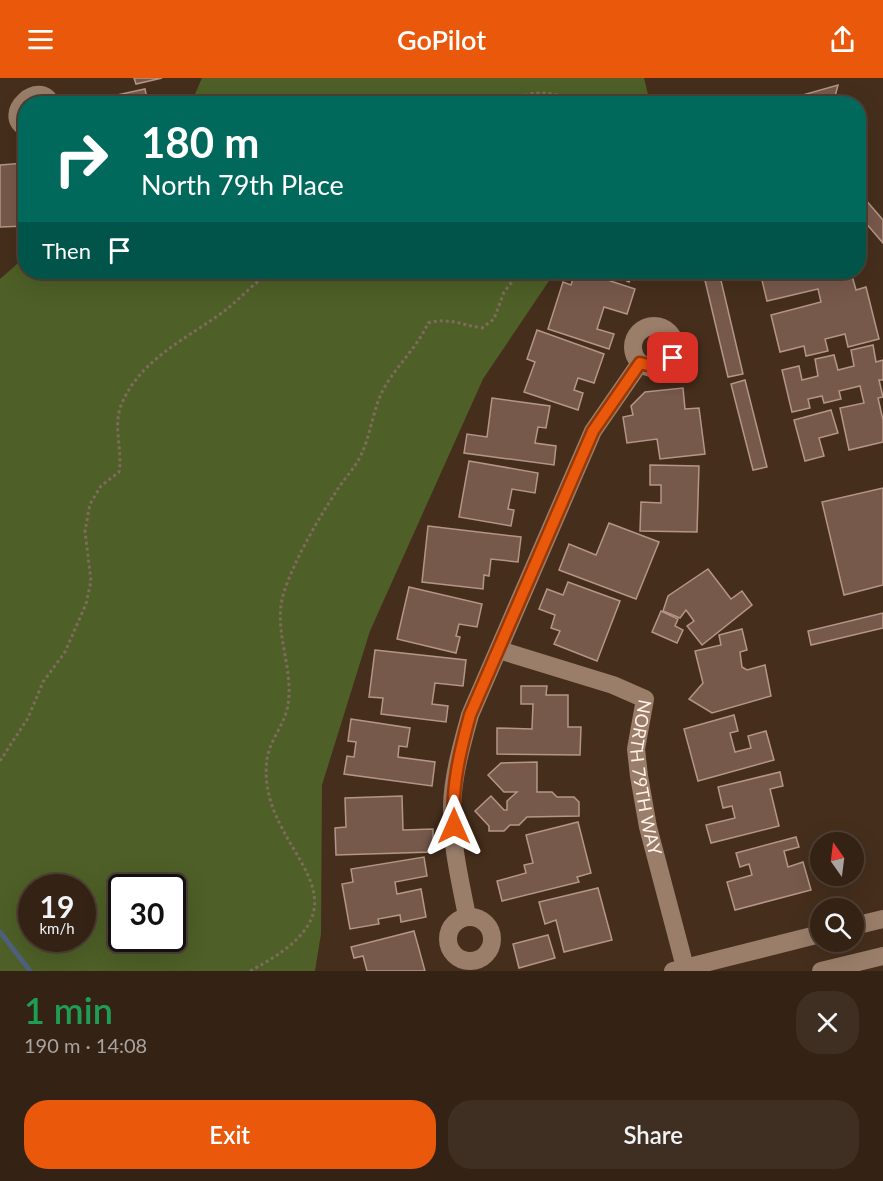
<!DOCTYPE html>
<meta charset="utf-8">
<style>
body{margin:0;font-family:Lato,sans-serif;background:#3f2f22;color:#f1f3f6;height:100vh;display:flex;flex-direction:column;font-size:22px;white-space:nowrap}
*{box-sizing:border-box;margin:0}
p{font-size:20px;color:#a9a4a0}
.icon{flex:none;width:33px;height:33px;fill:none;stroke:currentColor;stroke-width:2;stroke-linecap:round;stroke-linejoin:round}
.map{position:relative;height:893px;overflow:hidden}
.panel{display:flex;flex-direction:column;background:#342215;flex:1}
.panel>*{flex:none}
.top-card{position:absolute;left:18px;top:18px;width:848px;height:183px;border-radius:24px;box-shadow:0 6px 24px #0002,0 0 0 2px #4e3f34;background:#00695c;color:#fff;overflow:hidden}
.needle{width:39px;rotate:346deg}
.buttons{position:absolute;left:810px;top:754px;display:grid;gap:12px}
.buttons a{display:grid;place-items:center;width:54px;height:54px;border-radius:50%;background:#342215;box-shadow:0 6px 24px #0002,0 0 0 2px #4e3f34;font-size:30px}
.speed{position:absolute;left:18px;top:796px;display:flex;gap:12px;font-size:30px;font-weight:700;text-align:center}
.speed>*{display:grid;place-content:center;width:78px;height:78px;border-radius:50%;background:#342215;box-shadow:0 6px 24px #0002,0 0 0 2px #4e3f34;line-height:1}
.speed small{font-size:15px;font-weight:400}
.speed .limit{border:3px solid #111;border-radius:9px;background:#fff;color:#111}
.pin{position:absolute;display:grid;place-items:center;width:51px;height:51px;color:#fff;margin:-26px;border-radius:12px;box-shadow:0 3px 9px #0006}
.me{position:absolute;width:66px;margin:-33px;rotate:0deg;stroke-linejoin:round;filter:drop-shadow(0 0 4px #0008)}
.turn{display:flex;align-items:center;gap:21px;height:126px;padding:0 24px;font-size:27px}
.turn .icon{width:78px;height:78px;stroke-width:2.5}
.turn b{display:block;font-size:42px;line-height:51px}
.then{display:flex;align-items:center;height:57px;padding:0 24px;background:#0003;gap:12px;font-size:22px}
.round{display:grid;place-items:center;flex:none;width:63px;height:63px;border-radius:24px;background:#3f2f22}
.summary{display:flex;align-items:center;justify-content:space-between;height:102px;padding:0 24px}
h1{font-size:36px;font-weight:600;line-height:45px;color:#1e9e55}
.primary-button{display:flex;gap:12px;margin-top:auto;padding:12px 24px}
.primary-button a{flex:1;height:69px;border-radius:24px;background:#ea580c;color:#fff;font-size:24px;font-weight:600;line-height:69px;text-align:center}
.primary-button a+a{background:#3f2f22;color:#f1f3f6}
header{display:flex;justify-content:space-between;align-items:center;height:78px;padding:0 24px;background:#ea580c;color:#fff;font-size:27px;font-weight:600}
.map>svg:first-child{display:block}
.green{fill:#4e5f27;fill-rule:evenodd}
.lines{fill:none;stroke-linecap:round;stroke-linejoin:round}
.stream{stroke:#4f607d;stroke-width:5}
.building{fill:#77594b;stroke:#b59586;stroke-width:1.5}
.path{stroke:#7f6b5c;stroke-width:3;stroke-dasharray:3 3;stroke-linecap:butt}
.street{stroke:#9a7e6a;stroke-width:18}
.secondary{stroke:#9a7e6a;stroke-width:18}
.route-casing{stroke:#983908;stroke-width:15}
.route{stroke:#ea580c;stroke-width:10}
.labels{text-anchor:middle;stroke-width:6;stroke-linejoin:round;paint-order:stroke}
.street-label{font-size:18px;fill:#fff2e9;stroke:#241911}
</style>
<header><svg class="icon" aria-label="menu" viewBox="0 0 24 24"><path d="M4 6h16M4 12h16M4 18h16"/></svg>GoPilot<svg class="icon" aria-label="share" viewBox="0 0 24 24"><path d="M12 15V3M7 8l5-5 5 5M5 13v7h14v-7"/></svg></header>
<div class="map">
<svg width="883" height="893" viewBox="0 0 883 893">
<rect width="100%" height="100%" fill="#452e1c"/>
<g class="green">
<polygon points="202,0 644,0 650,25 191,25"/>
<path d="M25 179 26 194H555L483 301 370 553 322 707 321 856 315 893H0V201ZM32 810H82V861H32ZM122 810H172V861H122Z"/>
</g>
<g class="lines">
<polyline class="stream" points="0,854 30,893"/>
</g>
<g class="building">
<polygon points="134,0 162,0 136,6"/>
<polygon points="838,7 833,26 771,26"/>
<polygon points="145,11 148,26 95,26 94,22"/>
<polygon points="25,85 26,148 0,149 0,87"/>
<polygon points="858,113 883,142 883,165 858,136"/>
<polygon points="575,194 583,194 635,211 627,236 604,229 597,251 614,256 609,271 548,251 563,204 571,207"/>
<polygon points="608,194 635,194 629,204"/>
<polygon points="703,194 719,194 743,296 728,299"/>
<polygon points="760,194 851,194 856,212 866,209 879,261 848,269 845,256 825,261 828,273 806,278 804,268 780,274 771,237 821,224 818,211 767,223"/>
<polygon points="537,252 604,276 594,305 578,300 574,312 583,315 578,332 524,314 535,284 527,281"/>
<polygon points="873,267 876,284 883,282 883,302 879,302 883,319 878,320 883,342 883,364 849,372 840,330 864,325 860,308 839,313 841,321 824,325 822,318 808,321 810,330 792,334 782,292 799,288 802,302 818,298 815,281 834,277 838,292 854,288 851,272"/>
<polygon points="745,302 767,389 753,392 731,306"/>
<polygon points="683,310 685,331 699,330 705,376 660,381 657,361 627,365 623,339 633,337 631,328 645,314"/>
<polygon points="492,320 550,328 546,350 538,349 535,365 556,368 554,387 464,375 467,356 487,359"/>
<polygon points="831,332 838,355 819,360 824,378 805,383 794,342"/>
<polygon points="469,383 538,395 535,415 512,411 508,431 514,432 511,448 459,439"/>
<polygon points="650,387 699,388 697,454 640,453 641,424 661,425 661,407 650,407"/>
<polygon points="883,410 883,507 844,517 822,424"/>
<polygon points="609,445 659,464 636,521 559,492 569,466 596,477"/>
<polygon points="428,448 521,459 518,484 491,481 489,498 484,497 483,511 422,504"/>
<polygon points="708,491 731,521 742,513 752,527 702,567 687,548 694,543 686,532 680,540 663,533 668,518"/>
<polygon points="568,504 620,523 597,583 554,566 560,553 551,550 555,537 539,531 547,511 563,517"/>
<polygon points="409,509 482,526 477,549 459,546 456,558 460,559 456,575 397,561"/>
<polygon points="661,533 678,541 675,548 683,552 677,565 652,554"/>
<polygon points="883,535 883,550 811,567 808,553"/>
<polygon points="742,551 747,572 740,574 742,589 747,592 765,587 771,618 712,635 689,621 703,605 695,573 721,567 719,557"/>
<polygon points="375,572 466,582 463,608 435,605 432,626 448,628 446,644 381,636 383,620 369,619"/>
<polygon points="521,608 547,608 546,617 568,617 568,649 581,649 580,677 497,676 497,650 532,651 533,626 521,626"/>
<polygon points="734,637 738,653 730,655 735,674 751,670 748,658 766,653 774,682 698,703 684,651"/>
<polygon points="351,641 410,650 407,669 399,668 398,679 435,684 432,708 344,696 347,678 354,679 356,664 348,663"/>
<polygon points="537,684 537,714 552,714 557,719 574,719 579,724 579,738 527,739 519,747 510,747 504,753 489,753 489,748 475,733 491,718 504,732 507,732 507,723 517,714 504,714 488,697 501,685"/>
<polygon points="780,694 783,708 770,711 779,748 711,765 706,747 735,740 732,728 723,730 718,709"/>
<polygon points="402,718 403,752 433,751 433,774 336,777 335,750 346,749 345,720"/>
<polygon points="578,744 591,795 577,799 579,804 502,823 497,803 526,795 524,787 533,785 526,757"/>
<polygon points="796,759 799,769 784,773 788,789 803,784 811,812 735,832 727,804 752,797 749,786 740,789 736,775"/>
<polygon points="424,779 427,798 395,804 397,816 421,811 426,839 401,844 400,837 378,841 379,846 350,851 342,806 353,804 351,791"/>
<polygon points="598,810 612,862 564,874 556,842 545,846 539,824"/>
<polygon points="414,853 425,893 367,893 363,878 354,880 351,869"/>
<polygon points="548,857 555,880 519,890 513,866"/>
</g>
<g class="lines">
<g class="path">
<path d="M509 26C527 10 559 13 578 26"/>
<path d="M0 683 28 640 43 604 65 574 86 526 91 503 85 453 90 426 101 408 119 394C123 372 112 347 122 325 142 279 189 260 227 231 242 219 256 202 273 194"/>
<path d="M250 893C392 819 254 776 267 681 270 661 286 645 288 626 294 588 272 552 284 514 294 483 318 441 336 414 343 402 353 392 359 381 371 359 372 333 383 312 396 288 417 270 428 245 449 239 461 247 482 250L494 241 504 214 520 194"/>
</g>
<g class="street">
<path d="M26 50C0 36 40 0 51 26"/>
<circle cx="654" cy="269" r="21"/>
<path id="s1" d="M499 572 613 607 645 621 636 671 639 698 648 749 686 893"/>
<path d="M467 838C460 802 451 765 452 728 453 697 462 666 470 637L593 353 640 285"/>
<circle cx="470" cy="861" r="22"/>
</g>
<g class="secondary">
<polyline points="854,848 883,841"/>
<polyline points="673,893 820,856"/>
<polyline points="821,893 883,878"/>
</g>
</g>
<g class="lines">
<defs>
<path id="route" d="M454 748C451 710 460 673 470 637L593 353 640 285 659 290 673 280"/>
</defs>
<use href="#route" class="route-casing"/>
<use href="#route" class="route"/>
</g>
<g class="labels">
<g class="street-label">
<text dy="6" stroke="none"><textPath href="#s1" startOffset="234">NORTH 79TH WAY</textPath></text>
</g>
</g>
</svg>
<div class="buttons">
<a><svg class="needle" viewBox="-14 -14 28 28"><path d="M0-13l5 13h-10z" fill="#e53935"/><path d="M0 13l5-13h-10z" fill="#a9a4a0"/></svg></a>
<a><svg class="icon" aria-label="search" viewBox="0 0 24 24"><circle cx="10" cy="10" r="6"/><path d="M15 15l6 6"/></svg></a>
</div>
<div class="speed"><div>19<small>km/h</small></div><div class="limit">30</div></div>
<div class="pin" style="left:673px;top:280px;background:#d93025"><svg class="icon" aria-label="arrive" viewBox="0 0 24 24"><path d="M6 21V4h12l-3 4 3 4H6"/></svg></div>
<svg class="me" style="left:454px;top:748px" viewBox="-20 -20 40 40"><path d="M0-17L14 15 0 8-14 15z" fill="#ea580c" stroke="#fff" stroke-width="4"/></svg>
<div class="top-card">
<div class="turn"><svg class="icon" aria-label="right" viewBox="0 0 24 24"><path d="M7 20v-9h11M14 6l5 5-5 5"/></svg><div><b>180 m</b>North 79th Place</div></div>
<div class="then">Then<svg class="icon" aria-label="arrive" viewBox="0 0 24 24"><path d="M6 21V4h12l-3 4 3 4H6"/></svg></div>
</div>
</div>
<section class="panel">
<div class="summary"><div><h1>1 min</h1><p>190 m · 14:08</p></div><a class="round"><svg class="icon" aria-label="close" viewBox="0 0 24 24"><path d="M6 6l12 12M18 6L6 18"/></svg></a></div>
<div class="primary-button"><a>Exit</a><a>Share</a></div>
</section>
